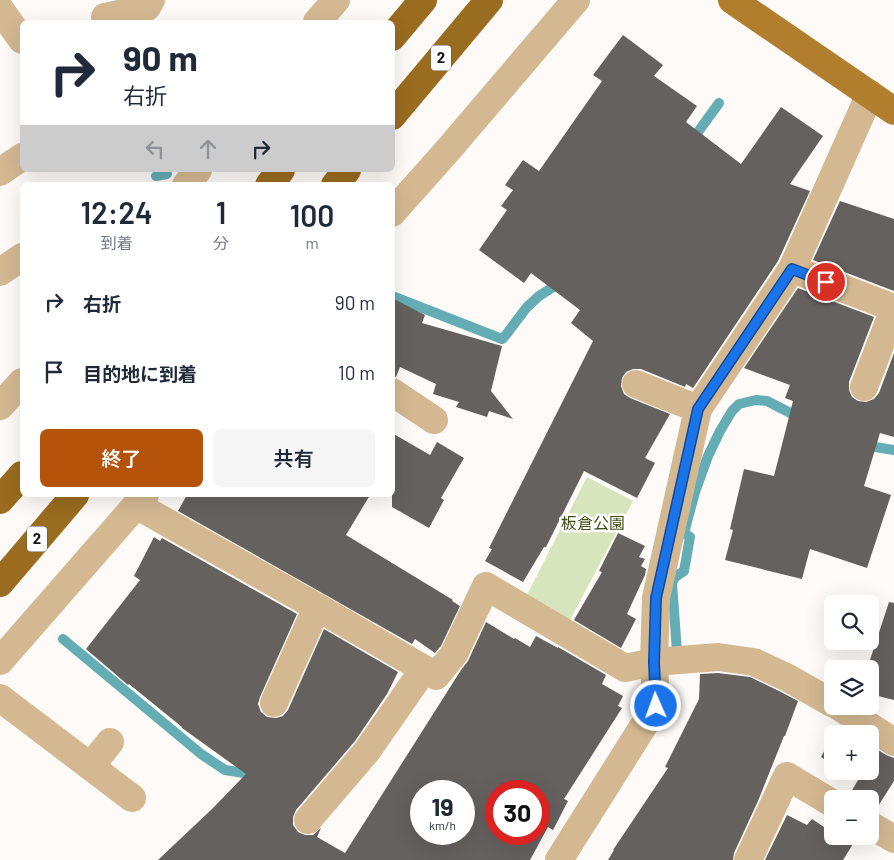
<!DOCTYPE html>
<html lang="ja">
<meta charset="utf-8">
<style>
body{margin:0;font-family:Barlow,"Noto Sans JP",sans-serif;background:#f6f6f7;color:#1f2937;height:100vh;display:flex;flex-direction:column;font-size:19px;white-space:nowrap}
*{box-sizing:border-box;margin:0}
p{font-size:16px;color:#747a83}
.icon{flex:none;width:28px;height:28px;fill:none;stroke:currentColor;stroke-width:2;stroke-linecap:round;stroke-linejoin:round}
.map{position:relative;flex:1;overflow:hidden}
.drawer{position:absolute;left:20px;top:182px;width:375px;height:315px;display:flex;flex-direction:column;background:#fff;border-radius:8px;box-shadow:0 5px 20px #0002}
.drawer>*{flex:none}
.top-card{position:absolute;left:20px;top:20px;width:375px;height:152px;border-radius:8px;box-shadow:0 5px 20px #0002;background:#fff;color:#1f2937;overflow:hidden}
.buttons{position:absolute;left:824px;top:595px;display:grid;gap:10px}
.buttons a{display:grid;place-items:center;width:55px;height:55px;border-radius:8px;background:#fff;box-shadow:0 5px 20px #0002;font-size:25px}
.speed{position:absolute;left:410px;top:780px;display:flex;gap:10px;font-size:25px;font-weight:700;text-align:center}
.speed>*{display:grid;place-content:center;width:65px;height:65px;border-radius:50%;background:#fff;box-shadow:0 5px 20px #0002;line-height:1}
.speed small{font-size:12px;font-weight:400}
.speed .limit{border:8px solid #d22;background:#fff;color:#111}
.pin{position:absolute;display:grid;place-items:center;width:42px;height:42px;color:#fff;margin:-21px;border:2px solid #fff;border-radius:50%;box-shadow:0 1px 5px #0007}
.me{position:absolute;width:55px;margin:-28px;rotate:358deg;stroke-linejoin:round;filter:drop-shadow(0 0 4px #0008)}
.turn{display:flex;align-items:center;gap:18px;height:105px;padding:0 20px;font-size:22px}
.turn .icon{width:65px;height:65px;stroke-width:2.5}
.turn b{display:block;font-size:35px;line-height:42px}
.lanes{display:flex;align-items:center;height:48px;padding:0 20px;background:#0003;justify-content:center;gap:25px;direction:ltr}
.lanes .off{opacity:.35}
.eta{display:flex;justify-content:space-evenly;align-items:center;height:85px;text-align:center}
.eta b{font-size:30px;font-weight:600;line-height:35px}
.button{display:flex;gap:10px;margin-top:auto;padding:10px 20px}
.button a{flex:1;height:58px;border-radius:8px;background:#b45309;color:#fff;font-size:20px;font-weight:600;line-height:58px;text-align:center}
.button a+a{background:#f6f6f7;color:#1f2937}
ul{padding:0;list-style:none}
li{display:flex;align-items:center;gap:15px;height:70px;padding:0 20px}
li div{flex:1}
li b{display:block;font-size:19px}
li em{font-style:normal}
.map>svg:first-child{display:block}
.green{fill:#d7e5bd}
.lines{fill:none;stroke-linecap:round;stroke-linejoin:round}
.stream{stroke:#64adb5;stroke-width:10}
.building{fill:#65615f;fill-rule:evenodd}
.minor{stroke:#d4b892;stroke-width:28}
.major{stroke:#b07e2d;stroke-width:28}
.highway{stroke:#9a6c1f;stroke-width:28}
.route-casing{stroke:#114b97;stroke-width:12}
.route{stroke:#1a73e8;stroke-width:9}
.labels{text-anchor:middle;stroke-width:5;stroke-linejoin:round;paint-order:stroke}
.shield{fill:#fff;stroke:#5d5c5b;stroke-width:1}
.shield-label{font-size:15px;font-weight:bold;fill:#171615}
.park-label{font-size:16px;fill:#3e4e15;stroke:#fff}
</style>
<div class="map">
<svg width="894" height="860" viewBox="0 0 894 860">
<rect width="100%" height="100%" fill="#fefaf7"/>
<polygon class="green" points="587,477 633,501 569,622 526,597"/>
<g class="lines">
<g class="stream">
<polyline points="690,143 719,103"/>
<polyline points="156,176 167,174"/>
<polyline points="392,296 502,339 505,336 527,307 539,296 561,282"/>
<polyline points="863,445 894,450"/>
<polyline points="63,639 201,754 225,770 244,773 255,782"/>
<polyline points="677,652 672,583 675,577 684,571 690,537 684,533 695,492 708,456 720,431 732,411 739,404 756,400 767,401 802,419"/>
</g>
</g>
<g class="building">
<polygon points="623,35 663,65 654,76 697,106 686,122 741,164 781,107 823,136 790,184 810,191 778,261 693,388 686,384 685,387 641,369 633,369 626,372 622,378 621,386 624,394 630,398 670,414 645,458 655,463 637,498 584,471 546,547 544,547 523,582 485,561 492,549 489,548 593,341 571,323 580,310 531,273 524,283 479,250 507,210 501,206 513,190 505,185 523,160 539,171 602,81 593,75"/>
<polygon points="840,201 894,219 894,291 813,260"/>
<polygon points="798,288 874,317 849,382 849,390 852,397 858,401 866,402 874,399 879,393 894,353 894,437 880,433 864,486 891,495 867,568 810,549 802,579 725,560 733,530 730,529 744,469 774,476 793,401 785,398 790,385 744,368"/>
<polygon points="392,298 425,315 422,323 502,346 491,391 513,419 489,411 487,417 456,407 459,402 433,394 436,384 400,367 396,377 392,376"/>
<polygon points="392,433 430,455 437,442 464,458 441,498 444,500 429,528 392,507"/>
<polygon points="187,495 370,495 346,535 453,600 452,601 460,606 441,646 435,653 415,639 412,644 178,511"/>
<polygon points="618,533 645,546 639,557 645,559 641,566 646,569 645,575 627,614 636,619 621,648 574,620 602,572 599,571"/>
<path d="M154 537 160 541 162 538 297 614 260 697 258 704 261 712 267 717 276 718 283 716 288 710 324 629 398 672 387 694 355 741 296 810 293 817V825L298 832 305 835H313L321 828 317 837 345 853 461 670 468 661 486 622 514 639 515 638 530 647 536 636 558 648V647L606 675 602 684 623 696 618 706 622 708 564 799 568 801 553 830 548 827 530 860H158L212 809 246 774 182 728V727L129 684 128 685 86 649 140 580 134 576ZM421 791H464V834H421ZM496 791H539V834H496Z"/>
<polygon points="889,602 894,603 894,700 870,694 870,669 867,669"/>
<polygon points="718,673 750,677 781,692 798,701 785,736 784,736 758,801 734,853 733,860 608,860 614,850 613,850 668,768 665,767 699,699 700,674"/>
<polygon points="832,737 832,764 821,757"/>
<polygon points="870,745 886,755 894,758 894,781 875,811 870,809 870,799 847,799 858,780 844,771 870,771"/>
<polygon points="787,815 807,825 812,819 827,829 832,820 832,836 858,836 843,860 765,860"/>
</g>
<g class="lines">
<g class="minor">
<polyline points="0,9 22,40"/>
<polyline points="105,17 137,10 147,7 151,0"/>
<polyline points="317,22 336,0"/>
<polyline points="0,172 22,157"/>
<polyline points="186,185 198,170"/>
<polyline points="392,213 448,150 576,0"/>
<polyline points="792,269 894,308"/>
<polyline points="0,272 22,257"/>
<polyline points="636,384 698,409"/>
<polyline points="864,387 894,309"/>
<polyline points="392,392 434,420"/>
<polyline points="0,406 22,382"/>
<polyline points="136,505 317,607 436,676 454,654 486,586 625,668 654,662 718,657 754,662 788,678 832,703"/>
<polyline points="0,661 145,495"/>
<polyline points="0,698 132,798"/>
<polyline points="274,703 317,607"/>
<polyline points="838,706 894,742"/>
<polyline points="91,766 110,742"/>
<polyline points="308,820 367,751 424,669"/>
<polyline points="870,825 894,839"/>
<polyline points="559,860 656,706 654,662 656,598 698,409 792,269 870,94"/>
<polyline points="748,860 787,776 832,803"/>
</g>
<polyline class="major" points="732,0 894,111"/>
<g class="highway">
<polyline points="392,37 423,0"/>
<polyline points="392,116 489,0"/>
<polyline points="269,185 281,170"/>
<polyline points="335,185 347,170"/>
<polyline points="0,500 22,475"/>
<polyline points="0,583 75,495"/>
</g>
</g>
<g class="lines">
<defs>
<polyline id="route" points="656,706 654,662 656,598 698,409 792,269 826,282"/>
</defs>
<use href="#route" class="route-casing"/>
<use href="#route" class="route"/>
</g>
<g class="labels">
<g class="shield">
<rect x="431" y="45.5" width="20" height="25" rx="4"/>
<rect x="27" y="526.5" width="20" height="25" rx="4"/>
</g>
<g class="shield-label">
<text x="441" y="63">2</text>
<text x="37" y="544">2</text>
</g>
<g class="park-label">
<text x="593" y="529">板倉公園</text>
</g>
</g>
</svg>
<div class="buttons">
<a><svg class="icon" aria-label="search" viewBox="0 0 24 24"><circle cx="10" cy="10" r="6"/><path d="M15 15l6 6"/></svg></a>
<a><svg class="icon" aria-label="layers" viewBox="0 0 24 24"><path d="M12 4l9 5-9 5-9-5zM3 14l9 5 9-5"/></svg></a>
<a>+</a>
<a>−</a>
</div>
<div class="speed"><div>19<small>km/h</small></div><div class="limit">30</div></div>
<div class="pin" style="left:826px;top:282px;background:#d93025"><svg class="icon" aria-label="arrive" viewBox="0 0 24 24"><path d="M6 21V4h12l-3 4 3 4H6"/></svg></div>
<svg class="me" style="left:656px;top:706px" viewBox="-20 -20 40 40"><circle r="17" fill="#1a73e8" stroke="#fff" stroke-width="3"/><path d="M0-11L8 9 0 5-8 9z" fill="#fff"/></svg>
<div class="top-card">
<div class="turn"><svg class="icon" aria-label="right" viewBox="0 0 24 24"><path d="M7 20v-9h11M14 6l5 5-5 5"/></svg><div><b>90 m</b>右折</div></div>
<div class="lanes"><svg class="icon off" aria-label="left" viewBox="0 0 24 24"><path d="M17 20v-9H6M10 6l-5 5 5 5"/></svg><svg class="icon off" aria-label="ahead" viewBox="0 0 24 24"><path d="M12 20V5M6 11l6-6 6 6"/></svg><svg class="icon" aria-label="right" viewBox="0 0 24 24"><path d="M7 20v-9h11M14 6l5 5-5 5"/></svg></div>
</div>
<section class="drawer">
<div class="eta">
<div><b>12:24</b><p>到着</p></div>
<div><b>1</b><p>分</p></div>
<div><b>100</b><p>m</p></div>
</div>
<ul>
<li><svg class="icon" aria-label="right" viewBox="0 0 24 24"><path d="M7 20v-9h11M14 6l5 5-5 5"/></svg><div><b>右折</b></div><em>90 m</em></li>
<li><svg class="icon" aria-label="arrive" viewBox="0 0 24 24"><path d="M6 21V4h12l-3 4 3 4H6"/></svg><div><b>目的地に到着</b></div><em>10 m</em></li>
</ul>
<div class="button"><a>終了</a><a>共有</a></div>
</section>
</div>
